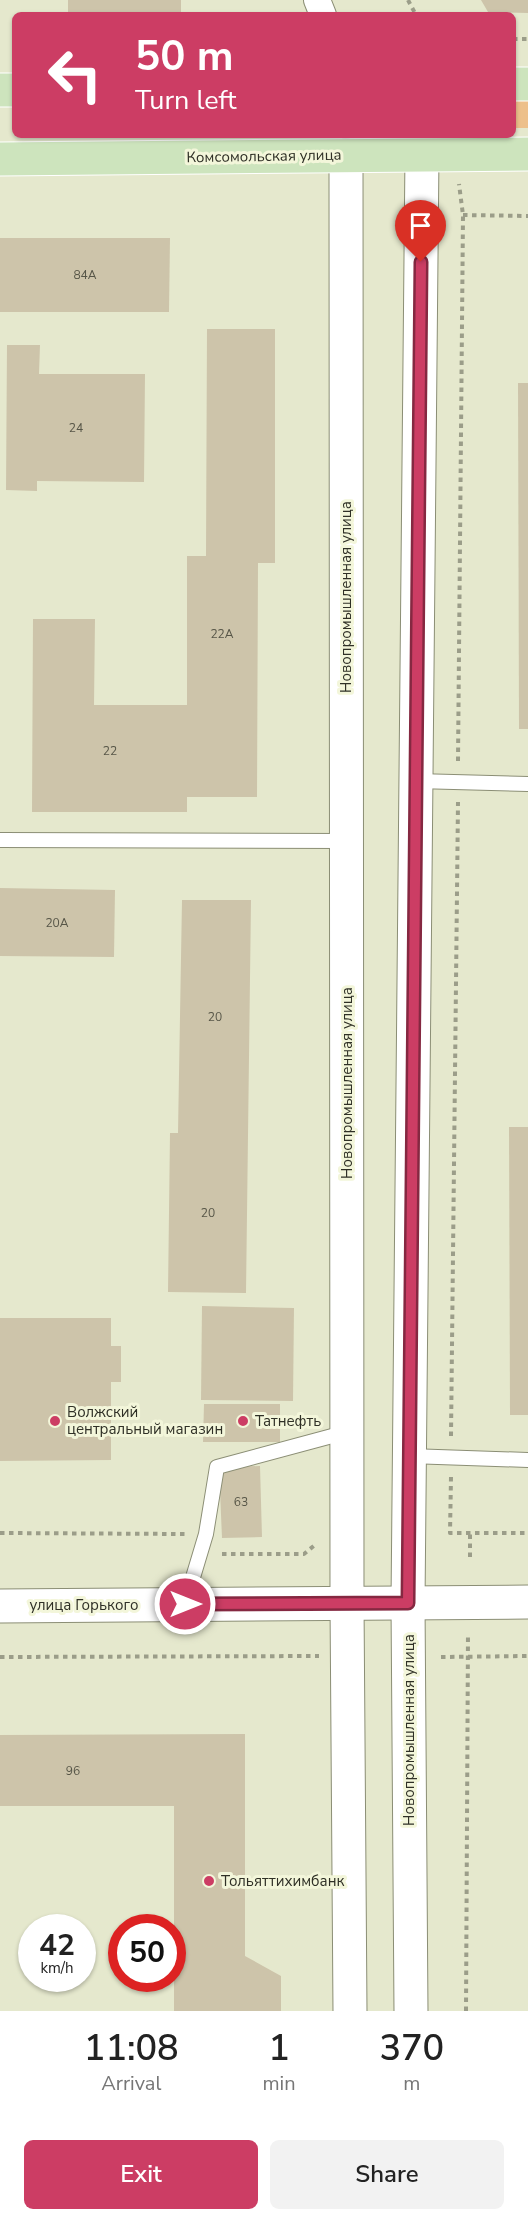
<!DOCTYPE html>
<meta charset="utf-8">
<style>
body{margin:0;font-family:"Nunito Sans",sans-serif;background:#f2f2f2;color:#222;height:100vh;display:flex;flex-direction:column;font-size:22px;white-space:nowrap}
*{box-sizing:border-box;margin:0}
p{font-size:20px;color:#767676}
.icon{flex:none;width:33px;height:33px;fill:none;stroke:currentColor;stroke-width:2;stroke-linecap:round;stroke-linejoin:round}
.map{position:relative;height:2011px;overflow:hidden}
.sheet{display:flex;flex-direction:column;background:#fff;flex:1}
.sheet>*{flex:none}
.hud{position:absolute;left:12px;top:12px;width:504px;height:126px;border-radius:9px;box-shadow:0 2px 4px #0004;background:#cc3d64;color:#fff;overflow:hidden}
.speed{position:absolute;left:18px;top:1914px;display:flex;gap:12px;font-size:30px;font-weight:700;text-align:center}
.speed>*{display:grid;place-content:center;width:78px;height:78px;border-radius:50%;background:#fff;box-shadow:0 2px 4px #0004;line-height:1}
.speed small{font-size:15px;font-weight:400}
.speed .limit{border:9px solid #d22;background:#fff;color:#111}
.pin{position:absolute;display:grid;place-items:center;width:51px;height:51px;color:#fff;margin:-62px -26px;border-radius:50% 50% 50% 0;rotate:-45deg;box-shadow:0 0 6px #0007}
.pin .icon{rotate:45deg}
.me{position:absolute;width:66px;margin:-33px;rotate:90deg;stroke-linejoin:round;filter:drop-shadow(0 0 4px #0008)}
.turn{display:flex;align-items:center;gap:21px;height:126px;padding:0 24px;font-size:27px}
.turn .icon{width:78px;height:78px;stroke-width:2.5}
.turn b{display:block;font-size:42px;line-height:51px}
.eta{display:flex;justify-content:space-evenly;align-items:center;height:102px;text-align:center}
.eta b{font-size:36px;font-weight:600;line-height:42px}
.button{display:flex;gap:12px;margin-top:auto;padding:12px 24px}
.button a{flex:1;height:69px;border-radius:9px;background:#cc3d64;color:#fff;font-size:24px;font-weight:600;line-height:69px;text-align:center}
.button a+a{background:#f2f2f2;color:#222}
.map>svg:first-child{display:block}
.green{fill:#edc08b}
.building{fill:#cdc4aa}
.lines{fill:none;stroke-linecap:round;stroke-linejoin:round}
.service-casing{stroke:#8b8e75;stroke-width:16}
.minor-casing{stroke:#8b8e75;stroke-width:28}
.secondary-casing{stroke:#8b8e75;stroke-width:35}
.primary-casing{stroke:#fff;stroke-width:35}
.path{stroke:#9b9d89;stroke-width:4;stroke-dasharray:4.5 4.5;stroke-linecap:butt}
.service{stroke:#fff;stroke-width:14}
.minor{stroke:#fff;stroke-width:26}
.secondary{stroke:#fff;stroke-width:33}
.primary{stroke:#cde4bd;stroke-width:33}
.route-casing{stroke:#852841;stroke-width:15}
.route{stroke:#cc3d64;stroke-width:10}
.poi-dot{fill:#cc3d64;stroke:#f3f6da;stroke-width:2}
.labels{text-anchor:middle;stroke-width:6;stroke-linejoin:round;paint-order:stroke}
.number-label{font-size:12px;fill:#565547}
.street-label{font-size:15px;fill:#2f3026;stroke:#f3f6da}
.poi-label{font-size:15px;fill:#2f3026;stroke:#f3f6da;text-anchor:start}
</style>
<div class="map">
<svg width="528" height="2011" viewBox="0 0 528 2011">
<rect width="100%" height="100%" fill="#e5e8cd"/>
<rect class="green" x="513" y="99" width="15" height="29"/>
<g class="building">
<rect x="68" y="0" width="113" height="15"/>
<polygon points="481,0 528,0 528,13 488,12"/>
<polygon points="0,238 170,238 169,312 0,312"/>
<polygon points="207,329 275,329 275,563 258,563 257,797 187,797 187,812 32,812 33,619 95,619 94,705 187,705 187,556 206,556"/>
<polygon points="7,345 40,345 39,374 145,374 144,482 37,481 37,491 6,490"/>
<polygon points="518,383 528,383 528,729 519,729"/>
<polygon points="0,888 115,890 114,957 0,956"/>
<polygon points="182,900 251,900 246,1293 168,1292 170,1133 178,1133"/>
<polygon points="509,1127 528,1127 528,1415 510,1415"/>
<polygon points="202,1306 294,1308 293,1401 201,1400"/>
<polygon points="0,1318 111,1318 111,1346 121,1346 121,1382 111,1382 111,1460 0,1461"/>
<polygon points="204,1404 280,1404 280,1442 203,1442"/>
<polygon points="260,1466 262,1537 222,1538 219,1467"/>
<polygon points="245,1734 245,1956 281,1976 281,2011 174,2011 174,1806 0,1806 0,1735"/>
</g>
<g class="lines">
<defs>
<g id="service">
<polyline points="416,781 528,784"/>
<polyline points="0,840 346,841"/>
<polyline points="409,1456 528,1460"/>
<polyline points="185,1604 206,1534 217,1467 347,1432"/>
</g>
<polyline id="minor" points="317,0 323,15"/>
<g id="secondary">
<polyline points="346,156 347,1603 350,2011"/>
<polyline points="0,1606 528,1602"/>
<polyline points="411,2011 408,1603 422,154"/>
</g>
<g id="primary">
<polyline points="513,84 528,84"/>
<polyline points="0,90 15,90"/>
<polyline points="0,159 528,154"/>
</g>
</defs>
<use href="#service" class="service-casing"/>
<use href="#minor" class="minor-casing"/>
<use href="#secondary" class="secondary-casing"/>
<use href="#primary" class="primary-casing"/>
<g class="path">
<polyline points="408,0 416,15"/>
<polyline points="513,39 528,39"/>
<polyline points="463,215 528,216"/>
<polyline points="458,761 463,215 459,184"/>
<polyline points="451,1436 458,802"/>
<polyline points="451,1477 450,1533 528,1533"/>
<polyline points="0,1533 185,1534"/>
<polyline points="222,1554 304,1554 316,1544"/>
<polyline points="470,1557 470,1533"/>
<polyline points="0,1657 319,1656"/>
<polyline points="441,1657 528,1656"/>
<polyline points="466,2011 468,1633"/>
</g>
<use href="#service" class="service"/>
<use href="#minor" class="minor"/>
<use href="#secondary" class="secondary"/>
<use href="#primary" class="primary"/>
</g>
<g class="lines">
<defs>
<polyline id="route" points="185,1604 408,1603 421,262"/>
</defs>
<use href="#route" class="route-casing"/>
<use href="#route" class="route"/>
</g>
<g class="poi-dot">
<circle cx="55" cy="1421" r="6"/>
<circle cx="243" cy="1421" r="6"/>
<circle cx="209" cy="1881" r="6"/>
</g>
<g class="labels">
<g class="number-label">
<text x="85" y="279">84А</text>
<text x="76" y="432">24</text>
<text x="222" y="638">22А</text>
<text x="110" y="755">22</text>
<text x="57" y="927">20А</text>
<text x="215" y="1021">20</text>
<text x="208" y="1217">20</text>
<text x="241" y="1506">63</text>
<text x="73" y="1775">96</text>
</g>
<g class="street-label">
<text transform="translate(264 156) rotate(-1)" y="5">Комсомольская улица</text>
<text transform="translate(346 597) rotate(-90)" y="5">Новопромышленная улица</text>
<text transform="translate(347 1083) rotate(-90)" y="5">Новопромышленная улица</text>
<text x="84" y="1610">улица Горького</text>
<text transform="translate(409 1730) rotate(-90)" y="5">Новопромышленная улица</text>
</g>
<g class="poi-label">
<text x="67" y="1417">Волжский<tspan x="67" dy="17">центральный магазин</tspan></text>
<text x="255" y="1426">Татнефть</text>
<text x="221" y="1886">Тольяттихимбанк</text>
</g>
</g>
</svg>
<div class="speed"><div>42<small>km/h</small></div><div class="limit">50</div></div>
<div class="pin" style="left:421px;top:262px;background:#d93025"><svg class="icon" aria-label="arrive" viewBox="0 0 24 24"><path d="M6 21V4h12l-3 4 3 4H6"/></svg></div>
<svg class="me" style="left:185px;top:1604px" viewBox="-20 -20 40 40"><circle r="17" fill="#cc3d64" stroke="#fff" stroke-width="3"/><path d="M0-11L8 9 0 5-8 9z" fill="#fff"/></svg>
<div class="hud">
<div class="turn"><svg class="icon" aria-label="left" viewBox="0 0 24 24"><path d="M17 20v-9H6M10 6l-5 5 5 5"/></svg><div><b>50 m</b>Turn left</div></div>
</div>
</div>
<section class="sheet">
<div class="eta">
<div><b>11:08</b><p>Arrival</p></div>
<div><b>1</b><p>min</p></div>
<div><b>370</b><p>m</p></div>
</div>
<div class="button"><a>Exit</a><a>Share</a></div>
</section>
